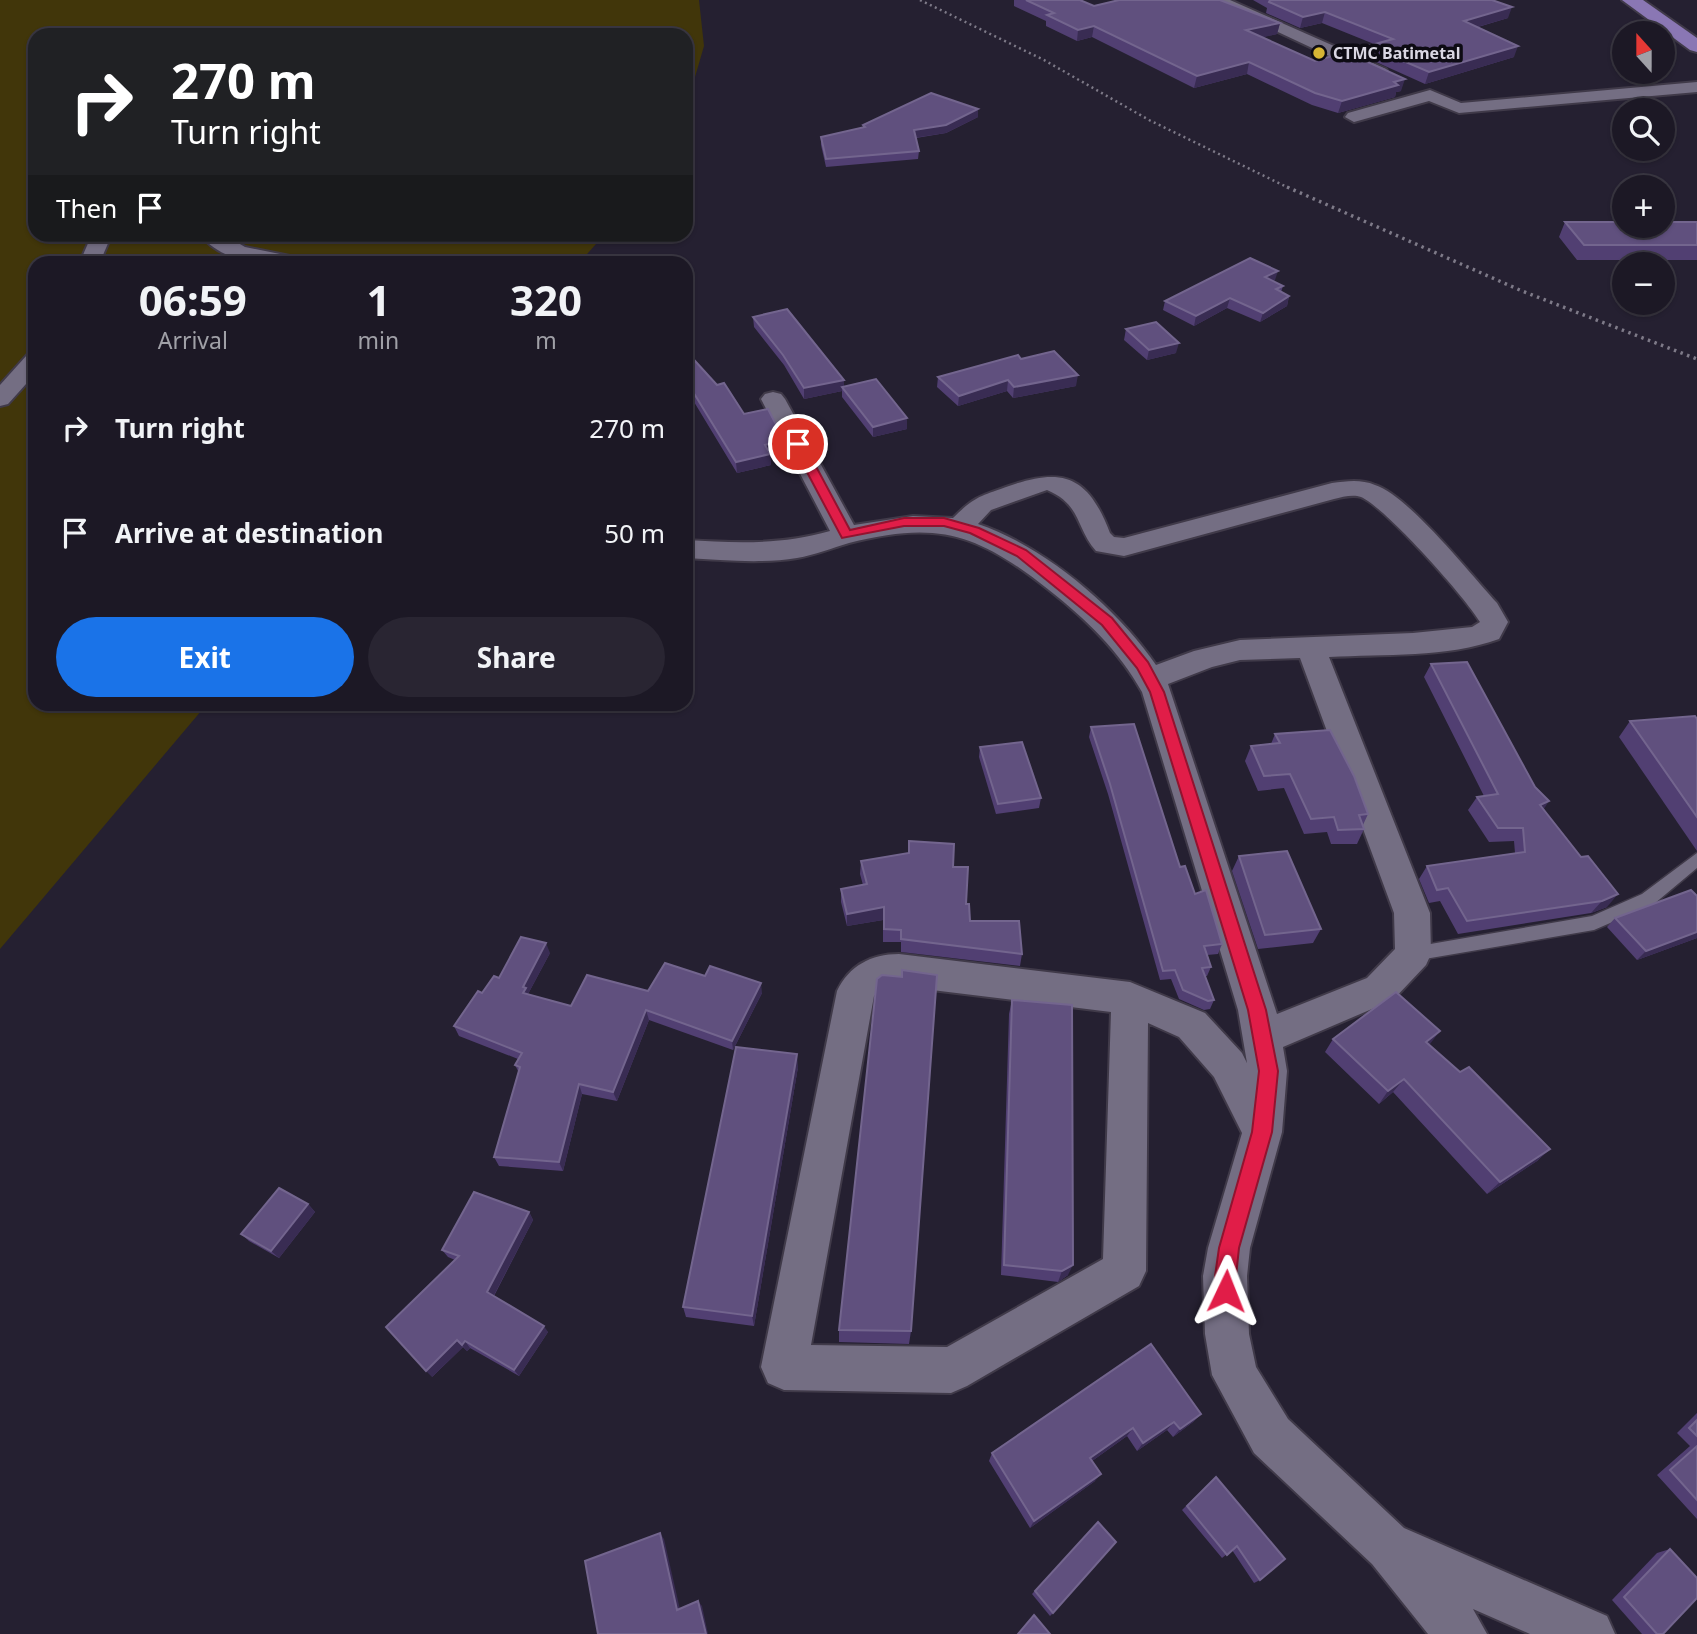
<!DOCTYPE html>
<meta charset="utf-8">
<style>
body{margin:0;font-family:"Noto Sans",sans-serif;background:#292532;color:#f1f3f6;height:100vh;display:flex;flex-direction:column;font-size:26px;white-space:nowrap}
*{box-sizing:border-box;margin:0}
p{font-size:23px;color:#a0a0a7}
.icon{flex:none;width:38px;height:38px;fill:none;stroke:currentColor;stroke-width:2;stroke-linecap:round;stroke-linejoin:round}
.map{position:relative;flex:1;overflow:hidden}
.drawer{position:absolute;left:28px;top:256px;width:665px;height:455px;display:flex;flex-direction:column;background:#1c1825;border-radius:21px;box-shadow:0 2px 5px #0004,0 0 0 2px #3a3742}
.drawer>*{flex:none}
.hud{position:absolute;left:28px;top:28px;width:665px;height:214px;border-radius:21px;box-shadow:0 2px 5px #0004,0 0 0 2px #3a3742;background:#202124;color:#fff;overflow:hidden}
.needle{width:46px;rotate:339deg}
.tools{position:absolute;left:1612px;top:21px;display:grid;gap:14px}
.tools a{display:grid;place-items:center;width:63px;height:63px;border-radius:50%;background:#1c1825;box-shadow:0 2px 5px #0004,0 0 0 2px #3a3742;font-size:35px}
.pin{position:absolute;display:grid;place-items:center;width:60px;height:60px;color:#fff;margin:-30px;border:4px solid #fff;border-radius:50%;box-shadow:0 2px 7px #0007}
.me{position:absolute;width:77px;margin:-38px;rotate:2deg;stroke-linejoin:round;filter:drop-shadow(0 0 5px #0008)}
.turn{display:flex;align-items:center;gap:24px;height:147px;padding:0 28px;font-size:32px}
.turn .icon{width:91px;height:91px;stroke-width:2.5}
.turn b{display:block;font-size:49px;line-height:60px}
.then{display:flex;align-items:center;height:66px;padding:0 28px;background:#0003;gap:14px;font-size:26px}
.eta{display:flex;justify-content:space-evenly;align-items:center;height:119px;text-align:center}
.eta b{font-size:42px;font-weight:700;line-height:49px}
.cta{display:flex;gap:14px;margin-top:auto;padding:14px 28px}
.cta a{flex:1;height:80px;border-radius:42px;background:#1a73e8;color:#fff;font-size:28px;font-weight:700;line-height:80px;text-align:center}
.cta a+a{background:#292532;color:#f1f3f6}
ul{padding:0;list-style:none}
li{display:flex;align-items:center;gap:21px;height:105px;padding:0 28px}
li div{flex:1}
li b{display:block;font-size:26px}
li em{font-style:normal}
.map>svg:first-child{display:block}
.green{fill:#41360a}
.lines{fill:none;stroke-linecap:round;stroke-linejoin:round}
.lane-casing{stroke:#403a49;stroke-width:3}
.street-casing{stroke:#403a49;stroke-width:4}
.highway-casing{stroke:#403a49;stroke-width:4}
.lane{fill:#746e83;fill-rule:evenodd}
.street{fill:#746e83;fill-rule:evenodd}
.highway{fill:#8a77b4;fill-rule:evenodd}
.rail-far1{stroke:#7e7a88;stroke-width:2.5;stroke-dasharray:2 3.5;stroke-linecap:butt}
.rail{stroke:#7e7a88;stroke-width:3.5;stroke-dasharray:2.5 4.5;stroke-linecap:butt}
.wall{fill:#513f72}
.shaded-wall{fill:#392c53}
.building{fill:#60507e;stroke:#73658e;stroke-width:2}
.route{fill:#e11d48;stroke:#92132f;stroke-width:2}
.poi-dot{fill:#d6b534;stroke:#0d0b13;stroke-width:2.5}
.labels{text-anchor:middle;stroke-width:7;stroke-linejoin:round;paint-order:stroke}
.far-poi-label{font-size:16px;font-weight:bold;fill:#dad7e3;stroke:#0d0b13;text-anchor:start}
</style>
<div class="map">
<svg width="1697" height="1634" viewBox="0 0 1697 1634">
<rect width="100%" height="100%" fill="#252031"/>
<polygon class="green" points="0,0 699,0 704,46 686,108 686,35 35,35 35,234 604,235 580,262 35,262 35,704 207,704 0,949"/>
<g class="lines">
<defs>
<polygon id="lane" points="1697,853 1697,868 1654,904 1594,930 1413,961 1407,959 1404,954 1407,949 1413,947 1592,916 1642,894"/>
<g id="street">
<polygon points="1210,0 1230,0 1386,69 1388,73 1380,78 1374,77"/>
<polygon points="1697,82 1697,92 1459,113 1429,101 1354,122 1345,117 1348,113 1430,90 1461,103"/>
<polygon points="92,234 112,234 100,262 80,262"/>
<path d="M200 234H223L245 247 300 258 303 262C269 265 223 265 200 234Z"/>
<polygon points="35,353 35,374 8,404 0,406 0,385 27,355"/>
<path d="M773 392 781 394 785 399 854 525 913 516 953 518C975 496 981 496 1009 486 1065 466 1089 478 1110 533L1114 537 1124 538 1332 483C1347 481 1361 479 1375 485 1409 496 1471 575 1497 603L1508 622 1499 639C1447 658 1384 654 1329 657L1430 913 1431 954 1426 965 1393 1000 1283 1047 1287 1071 1282 1132 1250 1248 1247 1276 1249 1334 1256 1367 1288 1419 1404 1528 1607 1616 1615 1634H1530L1473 1609 1487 1634H1428L1372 1564 1254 1453 1212 1375 1205 1334 1203 1276 1208 1248 1242 1133 1214 1077 1179 1037 1148 1023 1146 1271 1139 1286 967 1386 951 1393 784 1390 768 1383 761 1367 837 991C849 966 871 954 899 954L1130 982 1205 1013 1242 1053 1247 1063 1238 1010 1142 692C1119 651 1086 619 1049 590 978 534 939 520 849 543 832 548 815 555 797 558 761 564 723 560 686 558V540C736 543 782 545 830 531L761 399 765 394ZM1047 490C1082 505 1075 527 1096 551L1124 556 1334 499C1342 497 1353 494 1361 497 1385 507 1466 598 1480 622L1472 627 1413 633 1240 640 1194 651 1156 665C1117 608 1044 546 978 524L991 510ZM1300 658 1394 913 1395 949 1367 978 1277 1014 1168 684 1212 667 1240 660ZM885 986H899L1111 1012 1103 1259 947 1347 811 1345 874 996Z"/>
</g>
<polygon id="highway" points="1622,0 1643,0 1697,38 1697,52 1690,50"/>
</defs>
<use href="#lane" class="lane-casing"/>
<use href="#street" class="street-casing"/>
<use href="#highway" class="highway-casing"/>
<use href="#lane" class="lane"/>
<use href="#street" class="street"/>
<use href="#highway" class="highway"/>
<polyline class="rail-far1" points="920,0 1044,60 1149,120 1291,189"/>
<polyline class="rail" points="1287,187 1522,291 1697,359"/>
</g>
<g class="wall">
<polygon points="1014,0 1080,0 1094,6 1280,23 1277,34 1262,37 1315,61 1401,91 1396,92 1395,97 1338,113 1312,105 1247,74 1194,88 1092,37 1077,41 1046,26 1046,21 1014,6"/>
<polygon points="1253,0 1492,0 1508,18 1478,27 1514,57 1425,84 1365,57 1368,46 1374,44 1322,23 1300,28 1266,13 1267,8"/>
<polygon points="978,117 946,133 916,138 919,151 918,159 826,167 821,145 821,137 863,128 863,125"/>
<polygon points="1565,222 1697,222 1697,260 1577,260 1559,237"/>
<polygon points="1275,280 1273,281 1283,286 1281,292 1289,296 1287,306 1260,322 1227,308 1194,326 1163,310 1165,301"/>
<polygon points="753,317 844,386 907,429 873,437 842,397 842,391 804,399 784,365 754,327"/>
<polygon points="1126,329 1176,353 1147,360 1124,340"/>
<polygon points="686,351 744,414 785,450 770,454 771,465 737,473 688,392 686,393"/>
<polygon points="1021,359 1076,386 1013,398 1007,391 958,406 937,387 938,377"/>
<polygon points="1431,664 1544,809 1607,907 1591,913 1458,934 1440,901 1429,903 1419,879 1427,866 1515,853 1514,841 1489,842 1468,810 1477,797 1484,796 1424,677"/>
<polygon points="1697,719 1697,851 1619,737 1630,721"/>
<polygon points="1091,727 1180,867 1222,944 1218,954 1207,955 1211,967 1207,976 1205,976 1214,1000 1210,1009 1204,1010 1179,999 1171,979 1160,980 1108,794 1089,737"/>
<polygon points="1275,734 1368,814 1363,825 1364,829 1357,844 1331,844 1327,832 1304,834 1284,788 1258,791 1245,761 1251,746 1271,744"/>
<polygon points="980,747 1041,798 1039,808 996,814 979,757"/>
<polygon points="1239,856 1321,929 1313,943 1258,949 1232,871"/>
<polygon points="861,861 953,867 966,904 970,921 1022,954 1020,966 901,952 901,942 883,942 883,920 847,926 841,902 841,889 863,885 860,874"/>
<polygon points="1697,896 1697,938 1637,960 1607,927 1615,918"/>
<polygon points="550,953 528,994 571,1006 648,991 705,976 762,993 733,1050 649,1020 617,1101 582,1094 563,1171 499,1166 494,1157 519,1073 515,1065 518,1059 459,1036 454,1026 499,978"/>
<polygon points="1012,1000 1068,1275 1058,1282 1001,1275 1009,1014"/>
<polygon points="1333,1039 1429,1045 1550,1149 1537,1161 1487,1194 1393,1092 1379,1104 1325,1052"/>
<polygon points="798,1067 754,1326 686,1317 683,1307"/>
<polygon points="308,1204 315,1212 279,1258 249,1241 241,1234"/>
<polygon points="529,1212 533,1220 494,1296 548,1332 519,1376 470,1348 467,1351 463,1347 432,1377 455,1260 448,1257 442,1250"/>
<polygon points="839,1330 911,1331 909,1344 839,1342"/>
<polygon points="1697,1413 1697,1519 1657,1475 1690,1446 1677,1433"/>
<polygon points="1201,1414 1193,1422 1173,1437 1167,1430 1137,1451 1127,1436 1092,1461 1095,1481 1030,1528 989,1461 992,1453"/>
<polygon points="1216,1477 1260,1580 1254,1583 1232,1550 1222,1558 1182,1510"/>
<polygon points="1098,1522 1053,1613 1050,1616 1032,1594"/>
<polygon points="1670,1549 1663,1634 1642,1634 1612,1600 1657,1553"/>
</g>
<g class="shaded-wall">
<polygon points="1512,7 1508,18 1460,32 1464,21"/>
<polygon points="1325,12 1322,23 1300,28 1303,17"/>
<polygon points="1280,23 1277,34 1243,42 1246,30"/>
<polygon points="1094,26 1092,37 1077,41 1078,30"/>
<polygon points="1518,46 1514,57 1425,84 1429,72"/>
<polygon points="1249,62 1247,74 1194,88 1197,76"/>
<polygon points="1405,79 1401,91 1396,92 1395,97 1338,113 1342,101"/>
<polygon points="978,109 978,117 946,133 913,138 914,130"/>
<polygon points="1278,271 1275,280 1262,287 1265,277"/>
<polygon points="1289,296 1287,306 1260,322 1263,313"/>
<polygon points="1230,298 1227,308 1194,326 1196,316"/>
<polygon points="1179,343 1176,353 1147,360 1149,350"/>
<polygon points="1078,375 1076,386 1013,398 1014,387"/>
<polygon points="844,380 844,389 842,387 842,391 804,399 804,388"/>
<polygon points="1008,380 1007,391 958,406 959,396"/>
<polygon points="686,382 687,382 688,392 686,393"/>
<polygon points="907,418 907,429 873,437 873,427"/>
<polygon points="784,440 785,450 765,455 765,445"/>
<polygon points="770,454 771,465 737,473 736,462"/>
<polygon points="1549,801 1540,815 1540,805"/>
<polygon points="1618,894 1607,907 1591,913 1602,901"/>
<polygon points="884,907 883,920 847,926 847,914"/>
<polygon points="1697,932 1697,938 1637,960 1646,951"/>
<polygon points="546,943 550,953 528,994 523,993 523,987"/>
<polygon points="761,983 762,993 733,1050 732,1041"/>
<polygon points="646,1010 649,1020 617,1101 613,1092"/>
<polygon points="1440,1031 1430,1044 1416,1055 1426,1042"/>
<polygon points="797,1054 798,1067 754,1326 752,1316"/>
<polygon points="1404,1079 1393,1092 1379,1104 1388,1091"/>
<polygon points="579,1084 582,1094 563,1171 559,1162"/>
<polygon points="1550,1149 1537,1161 1487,1194 1500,1182"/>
<polygon points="308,1204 315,1212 279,1258 271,1251"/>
<polygon points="529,1212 533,1220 492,1299 487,1292"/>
<polygon points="1073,1265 1068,1275 1058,1282 1062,1271"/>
<polygon points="544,1326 548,1332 519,1376 514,1370"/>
<polygon points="457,1340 463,1347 432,1377 426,1371"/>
<polygon points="465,1341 470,1348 467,1351 462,1345"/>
<polygon points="1201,1414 1193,1422 1173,1437 1180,1429"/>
<polygon points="1174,1422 1167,1430 1137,1451 1143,1443"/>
<polygon points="1133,1428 1127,1436 1085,1466 1090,1458"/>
<polygon points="1101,1474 1095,1481 1030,1528 1034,1521"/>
<polygon points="660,1533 664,1539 681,1614 677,1610"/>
<polygon points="698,1601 702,1606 708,1634 706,1634"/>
</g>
<g class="building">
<polygon points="1026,0 1080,0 1094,6 1119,0 1220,0 1280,23 1246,30 1315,61 1346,52 1405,79 1394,82 1398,85 1342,101 1315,93 1249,62 1197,76 1094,26 1078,30 1047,15 1054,13"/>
<polygon points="1270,0 1492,0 1512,7 1464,21 1518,46 1429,72 1368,46 1393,39 1325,12 1303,17 1269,2"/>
<polygon points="931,93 978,109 946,125 914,130 919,151 826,159 821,137 865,127 863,125"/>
<polygon points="1565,222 1624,222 1624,226 1662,226 1662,222 1697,222 1697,245 1584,245"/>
<polygon points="1250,258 1278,271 1265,277 1283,286 1276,289 1289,296 1263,313 1230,298 1196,316 1165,301"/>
<polygon points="787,309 844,380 804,388 783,355 753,317"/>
<polygon points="1156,322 1179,343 1149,350 1126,329"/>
<polygon points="686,351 717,385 724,383 744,414 768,409 784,440 765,445 770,454 736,462 687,382 686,382"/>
<polygon points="1054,351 1078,375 1014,387 1008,380 959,396 938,377 1018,355 1021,359"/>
<polygon points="876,379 907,418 873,427 842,387"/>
<polygon points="1467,662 1535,787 1549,801 1540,805 1581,857 1588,856 1618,894 1602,901 1467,921 1448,888 1437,890 1427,866 1525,852 1523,828 1498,828 1477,797 1498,794 1431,664"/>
<polygon points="1695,716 1697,719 1697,817 1630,721"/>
<polygon points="1134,724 1180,867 1185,866 1195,894 1206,890 1222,944 1204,946 1211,967 1202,968 1214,1000 1208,1001 1183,990 1175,970 1163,971 1110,784 1091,727"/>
<polygon points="1330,730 1354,776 1368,814 1359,815 1364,829 1338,830 1334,817 1311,819 1290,774 1264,776 1251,746 1280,743 1275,734"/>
<polygon points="1022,742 1041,798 998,804 980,747"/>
<polygon points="909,841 954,844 953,867 968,867 966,904 969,904 970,921 1019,921 1022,954 901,939 901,930 884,929 884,907 847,914 841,889 867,884 861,861 909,853"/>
<polygon points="1287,851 1321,929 1265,935 1239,856"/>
<polygon points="1691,890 1697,896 1697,932 1646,951 1615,918"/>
<polygon points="521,937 546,943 523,987 526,988 523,993 571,1006 587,975 648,991 665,963 705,976 710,966 761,983 732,1041 646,1010 613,1092 579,1084 559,1162 494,1157 520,1067 515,1065 522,1053 454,1026 478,991 482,993 494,976 499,978"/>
<polygon points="902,970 937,975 911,1331 839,1330 877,979 882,975 902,977"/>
<polygon points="1396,992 1440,1031 1426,1042 1460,1072 1469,1067 1550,1149 1500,1182 1404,1079 1388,1091 1333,1039"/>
<polygon points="1012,1000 1072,1005 1073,1265 1062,1271 1004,1265"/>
<polygon points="736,1047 797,1054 752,1316 683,1307"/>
<polygon points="279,1188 308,1204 271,1251 241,1234"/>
<polygon points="474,1192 529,1212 487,1292 544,1326 514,1370 465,1341 462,1345 457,1340 426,1371 386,1327 459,1256 442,1250"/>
<polygon points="1151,1344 1201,1414 1180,1429 1174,1422 1143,1443 1133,1428 1090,1458 1101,1474 1034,1521 992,1453"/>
<polygon points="1697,1420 1697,1436 1689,1428"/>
<polygon points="1697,1446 1697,1500 1670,1470"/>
<polygon points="1216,1477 1285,1559 1260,1580 1237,1546 1227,1555 1187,1506"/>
<polygon points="1098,1522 1116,1542 1053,1613 1035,1591"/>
<polygon points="660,1533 677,1610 698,1601 706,1634 598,1634 585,1561"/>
<polygon points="1670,1549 1697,1578 1697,1598 1663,1634 1657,1634 1624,1597"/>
<polygon points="1034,1615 1050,1634 1018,1634"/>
</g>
<polygon class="route" points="798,441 804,444 850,530 904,518 944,518 979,528 1026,550 1112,618 1148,662 1164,692 1266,1010 1278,1071 1272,1132 1239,1248 1236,1276 1237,1291 1234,1298 1226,1301 1219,1298 1215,1276 1219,1248 1252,1132 1259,1071 1248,1010 1150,692 1137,668 1102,625 1017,556 970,533 944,526 904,526 842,538 792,444"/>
<circle class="poi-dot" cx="1319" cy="53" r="7"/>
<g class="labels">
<g class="far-poi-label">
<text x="1333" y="59">CTMC Batimetal</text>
</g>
</g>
</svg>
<div class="tools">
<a><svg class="needle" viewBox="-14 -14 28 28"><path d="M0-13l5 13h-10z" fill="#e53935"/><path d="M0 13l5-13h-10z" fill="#a0a0a7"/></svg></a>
<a><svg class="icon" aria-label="search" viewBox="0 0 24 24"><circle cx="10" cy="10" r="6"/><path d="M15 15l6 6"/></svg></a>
<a>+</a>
<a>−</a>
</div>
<div class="pin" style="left:798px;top:444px;background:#d93025"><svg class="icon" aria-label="arrive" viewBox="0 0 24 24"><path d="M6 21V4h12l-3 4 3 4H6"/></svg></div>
<svg class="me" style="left:1226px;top:1291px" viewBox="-20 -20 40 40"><path d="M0-17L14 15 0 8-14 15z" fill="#e11d48" stroke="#fff" stroke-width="4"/></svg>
<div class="hud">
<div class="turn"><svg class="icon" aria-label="right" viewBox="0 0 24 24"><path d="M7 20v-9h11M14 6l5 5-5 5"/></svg><div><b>270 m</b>Turn right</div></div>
<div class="then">Then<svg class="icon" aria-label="arrive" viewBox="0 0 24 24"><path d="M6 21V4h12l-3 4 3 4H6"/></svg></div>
</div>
<section class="drawer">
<div class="eta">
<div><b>06:59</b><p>Arrival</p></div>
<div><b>1</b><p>min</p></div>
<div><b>320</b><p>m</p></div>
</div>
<ul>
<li><svg class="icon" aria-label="right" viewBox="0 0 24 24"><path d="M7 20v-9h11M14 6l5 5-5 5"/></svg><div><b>Turn right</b></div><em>270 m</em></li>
<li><svg class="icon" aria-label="arrive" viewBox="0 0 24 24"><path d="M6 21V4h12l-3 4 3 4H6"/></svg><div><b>Arrive at destination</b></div><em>50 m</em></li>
</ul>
<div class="cta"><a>Exit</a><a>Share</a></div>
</section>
</div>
